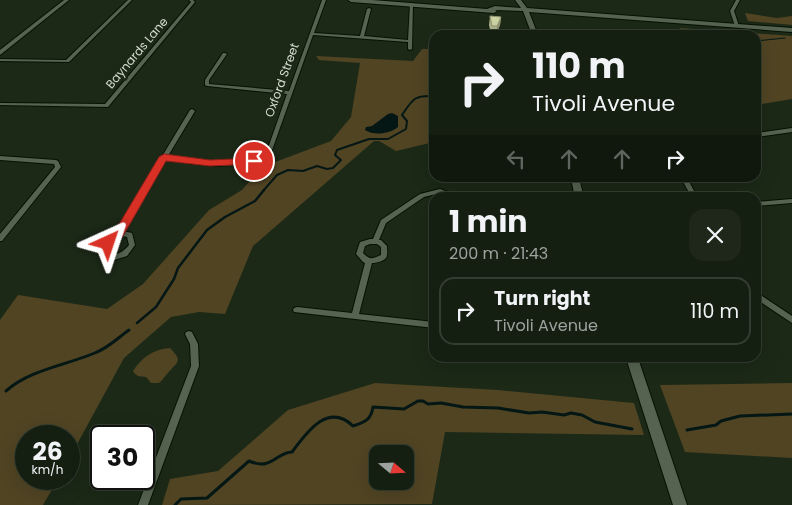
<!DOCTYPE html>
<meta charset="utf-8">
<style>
body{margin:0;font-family:Poppins,sans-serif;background:#1e271a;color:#f1f3f6;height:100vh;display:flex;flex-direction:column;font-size:19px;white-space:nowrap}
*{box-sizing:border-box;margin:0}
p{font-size:16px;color:#9da29f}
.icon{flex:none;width:28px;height:28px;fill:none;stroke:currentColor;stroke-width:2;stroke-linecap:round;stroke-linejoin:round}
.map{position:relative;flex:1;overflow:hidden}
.drawer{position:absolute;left:429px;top:192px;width:332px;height:170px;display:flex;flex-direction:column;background:#151f11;border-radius:15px;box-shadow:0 5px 20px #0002,0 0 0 1px #343d31}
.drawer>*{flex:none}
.top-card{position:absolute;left:429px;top:30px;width:332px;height:152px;border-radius:15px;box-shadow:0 5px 20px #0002,0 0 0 1px #343d31;background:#151f11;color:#f1f3f6;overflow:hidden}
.needle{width:32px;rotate:109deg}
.buttons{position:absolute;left:369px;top:445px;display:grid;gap:10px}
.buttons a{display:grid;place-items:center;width:45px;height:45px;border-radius:10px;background:#151f11;box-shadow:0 5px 20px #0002,0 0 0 1px #343d31;font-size:25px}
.speed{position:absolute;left:15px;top:425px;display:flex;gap:10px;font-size:25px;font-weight:700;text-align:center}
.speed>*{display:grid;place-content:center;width:65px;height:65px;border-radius:50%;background:#151f11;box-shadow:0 5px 20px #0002,0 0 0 1px #343d31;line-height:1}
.speed small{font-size:12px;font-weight:400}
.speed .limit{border:2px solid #111;border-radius:8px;background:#fff;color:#111}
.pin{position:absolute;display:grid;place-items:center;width:42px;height:42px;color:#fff;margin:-21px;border:2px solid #fff;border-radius:50%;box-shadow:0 1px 5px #0007}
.me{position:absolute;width:55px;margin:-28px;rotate:42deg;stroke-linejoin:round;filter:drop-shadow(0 0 4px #0008)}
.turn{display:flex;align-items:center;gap:18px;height:105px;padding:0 20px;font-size:22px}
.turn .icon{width:65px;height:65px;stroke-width:2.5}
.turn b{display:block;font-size:35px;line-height:42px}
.lanes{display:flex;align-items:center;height:48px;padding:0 20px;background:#0003;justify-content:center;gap:25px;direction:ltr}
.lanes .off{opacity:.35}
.round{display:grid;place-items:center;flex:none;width:52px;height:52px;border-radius:15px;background:#1e271a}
.head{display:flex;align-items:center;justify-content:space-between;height:85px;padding:0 20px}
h1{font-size:30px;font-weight:700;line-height:38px}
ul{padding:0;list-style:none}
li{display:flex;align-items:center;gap:15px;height:68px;margin:0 10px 8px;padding:0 10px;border:2px solid #343d31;border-radius:15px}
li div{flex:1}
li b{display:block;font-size:19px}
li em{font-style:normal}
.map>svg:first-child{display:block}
.green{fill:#504423;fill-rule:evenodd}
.water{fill:#041715}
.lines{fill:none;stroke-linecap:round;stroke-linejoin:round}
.stream-far3{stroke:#041715;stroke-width:1}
.stream-far2{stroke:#041715;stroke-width:2}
.stream-far1{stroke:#041715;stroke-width:2.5}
.stream{stroke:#041715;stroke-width:3}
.minor-casing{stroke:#061103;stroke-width:2}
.tertiary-casing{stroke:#061103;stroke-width:2}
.secondary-casing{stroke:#061103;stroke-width:2}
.minor{fill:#556350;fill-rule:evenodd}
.tertiary{fill:#556350;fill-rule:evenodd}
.secondary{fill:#556350;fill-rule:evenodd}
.wall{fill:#b0b58c}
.shaded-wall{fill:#909472}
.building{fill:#cdd3a3;stroke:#909472}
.route{fill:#d93025;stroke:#8d1f18}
.labels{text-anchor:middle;stroke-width:5;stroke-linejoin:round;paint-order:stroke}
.far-street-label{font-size:12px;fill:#d3dcd0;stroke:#1c2917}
</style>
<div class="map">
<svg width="792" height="505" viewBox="0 0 792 505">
<rect width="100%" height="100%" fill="#1c2917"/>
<g class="green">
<polygon points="745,13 777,18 792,16 792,25 748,21"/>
<polygon points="680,28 792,36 792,99 756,105 756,35 684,35"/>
<polygon points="422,49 434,49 434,142 396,151 379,141 374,141 253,246 225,314 199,312 171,317 124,358 69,459 69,436 26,436 26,479 58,479 43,505 0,505 0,320 18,295 107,309 143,284 209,210 242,190 262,167 331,141 351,117 360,63 319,60 316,56 413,61"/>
<path d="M170 348C184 362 177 362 167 374 164 377 163 380 159 383H151L146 377C140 376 136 377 133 371 142 357 154 349 170 348Z"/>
<path d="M375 383 498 390 634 403 644 435 445 432 432 504 162 505 170 479 218 471 288 410ZM378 454H405V481H378Z"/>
<polygon points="792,383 792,458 685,452 660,385"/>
</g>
<path class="water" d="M388 114 392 113 398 116V127C390 134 374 136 365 130L366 127 372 126Z"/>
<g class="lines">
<polyline class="stream-far3" points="756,41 785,38"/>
<path class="stream-far2" d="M263 191 277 175 288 170 303 171 317 166 327 169 333 168 341 160 335 155 337 150 369 139H388L406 129 407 121 402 115C413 99 414 95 434 96"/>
<polyline class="stream-far1" points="137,323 156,307 174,279 178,268 207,230 225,217 255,201 264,190"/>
<g class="stream">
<path d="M6 391C31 369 68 365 97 352 109 347 119 337 129 330"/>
<polyline points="687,430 716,425 721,421 740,416 792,414"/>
<path d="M175 505 181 499 207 498 249 461C273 471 276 452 292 452 307 432 328 402 353 426 365 422 371 420 373 407L404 409 418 401H423L428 404 441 403 463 407 498 408 529 413 542 412 564 415 571 413 582 415 595 422 632 429"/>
</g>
<defs>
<g id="minor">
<polygon points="128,0 132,0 69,62 0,61 0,59 66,60"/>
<polygon points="189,0 193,0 195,2 108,107 0,105 0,103 105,104 191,2"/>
<path d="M322 0H326L314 33 360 36 367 9 369 8 371 9 364 36 408 40 410 4 413 3 412 49 410 50 408 49V42L313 35 271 153C239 172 201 166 166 159L123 231 132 233 135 245 127 256 111 261 100 256 99 254 106 241 117 231 190 110 192 109 195 111 168 156C200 162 237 168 267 151L287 94 207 86 205 85V80L223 53H225L227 54 209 80V84L289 91ZM120 236 127 237 129 245C123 252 116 257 106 253L110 245Z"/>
<polygon points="736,0 740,0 734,11 739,26 737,27 735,26 730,11"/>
<polygon points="792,128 792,132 756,137 756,133"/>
<polygon points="0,156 56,160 58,161 61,167 2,241 0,241 0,234 55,167 54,164 0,160"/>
<polygon points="681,178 687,178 698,198 692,198"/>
<path d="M440 189 464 198H453L440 193 424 197 386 223 379 240H381L387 246C387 249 388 255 386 258 384 261 376 263 372 263L359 314 434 322V328L294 312 293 310 294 308 297 307 352 313 365 263 363 262 356 254 360 242 370 239H373L381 220 420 194ZM370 244H377L381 247V255C372 259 370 260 363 253L365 246Z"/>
<polygon points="792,199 792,203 756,206 756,202"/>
<polygon points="756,292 792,316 792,323 756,299"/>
<polygon points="189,331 192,332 198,344 199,366 148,505 138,505 191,366 190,344 185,334 186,332"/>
</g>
<polygon id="tertiary" points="64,0 69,0 0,55 0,50"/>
<g id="secondary">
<polygon points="348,0 372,0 487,9 495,6 521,8 515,0 521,0 527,8 792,28 792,32 529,12 538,35 532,35 523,11 495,10 497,11 494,13 351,2"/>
<polygon points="571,178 579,178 584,198 575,198"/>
<polygon points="626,358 638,358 687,505 673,505"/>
</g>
</defs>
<use href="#minor" class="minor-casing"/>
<use href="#tertiary" class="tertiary-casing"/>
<use href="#secondary" class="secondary-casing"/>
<use href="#minor" class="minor"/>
<use href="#tertiary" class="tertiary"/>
<use href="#secondary" class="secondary"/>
</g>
<polygon class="wall" points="490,16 501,17 500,25 496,34 491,34 489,25"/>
<polygon class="shaded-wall" points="501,17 500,25 496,34 497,26"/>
<polygon class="building" points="490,16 501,17 497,26 492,26"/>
<polygon class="route" points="164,154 210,160 254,158 259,161 254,164 210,166 166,161 123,236 112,246 104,246 102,243 115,231 159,157"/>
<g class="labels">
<g class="far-street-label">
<text transform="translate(137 53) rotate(-50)" y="4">Baynards Lane</text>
<text transform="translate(282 80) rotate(-70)" y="4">Oxford Street</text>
</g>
</g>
</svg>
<div class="buttons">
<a><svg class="needle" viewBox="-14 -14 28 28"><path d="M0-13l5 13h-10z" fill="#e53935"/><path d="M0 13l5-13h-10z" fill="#9da29f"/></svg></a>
</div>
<div class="speed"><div>26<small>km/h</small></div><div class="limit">30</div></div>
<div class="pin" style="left:254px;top:161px;background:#d93025"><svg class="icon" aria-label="arrive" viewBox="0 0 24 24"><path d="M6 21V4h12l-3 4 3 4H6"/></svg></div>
<svg class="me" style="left:108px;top:243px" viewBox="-20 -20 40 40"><path d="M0-17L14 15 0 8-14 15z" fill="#d93025" stroke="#fff" stroke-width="4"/></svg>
<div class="top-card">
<div class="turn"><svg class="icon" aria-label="right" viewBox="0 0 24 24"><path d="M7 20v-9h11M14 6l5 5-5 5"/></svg><div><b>110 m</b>Tivoli Avenue</div></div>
<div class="lanes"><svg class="icon off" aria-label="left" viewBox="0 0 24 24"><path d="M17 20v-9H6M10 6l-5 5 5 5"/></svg><svg class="icon off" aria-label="ahead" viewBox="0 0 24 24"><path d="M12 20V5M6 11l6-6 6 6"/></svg><svg class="icon off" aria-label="ahead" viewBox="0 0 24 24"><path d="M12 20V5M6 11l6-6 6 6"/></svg><svg class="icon" aria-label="right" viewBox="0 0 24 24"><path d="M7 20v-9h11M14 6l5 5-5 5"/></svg></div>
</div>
<section class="drawer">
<div class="head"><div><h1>1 min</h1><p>200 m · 21:43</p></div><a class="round"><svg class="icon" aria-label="close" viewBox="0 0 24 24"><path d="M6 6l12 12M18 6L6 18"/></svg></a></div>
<ul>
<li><svg class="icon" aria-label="right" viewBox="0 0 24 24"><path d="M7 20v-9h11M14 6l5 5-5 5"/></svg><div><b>Turn right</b><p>Tivoli Avenue</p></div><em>110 m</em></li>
</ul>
</section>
</div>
